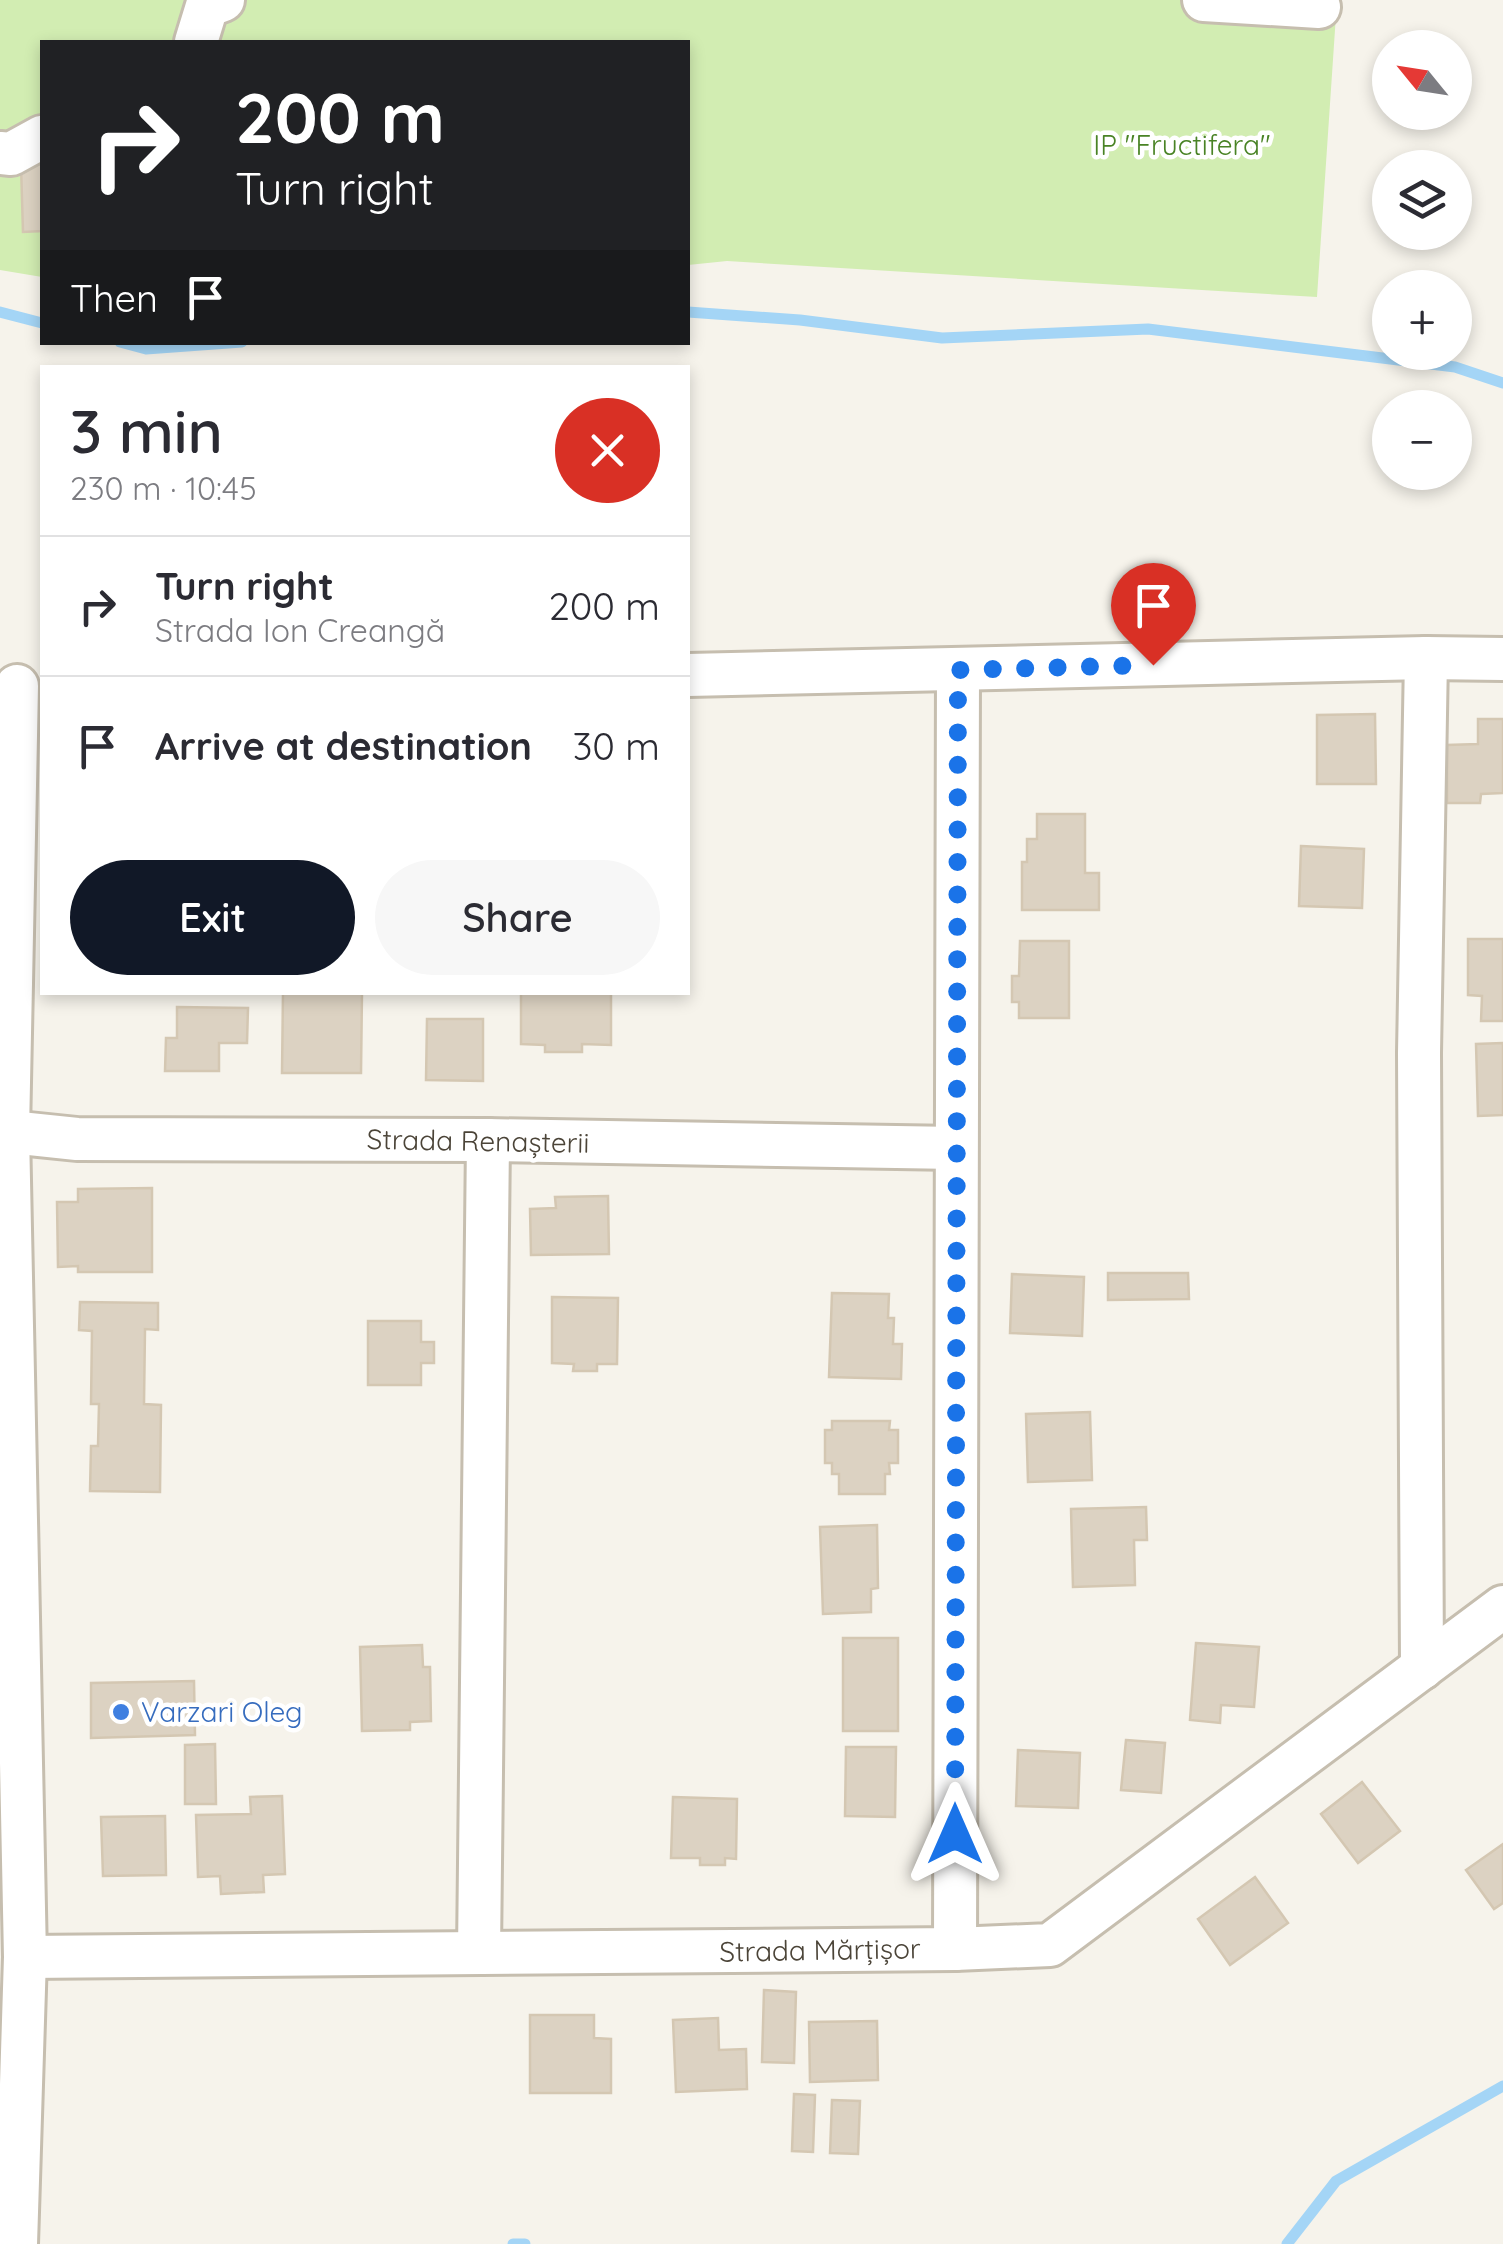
<!DOCTYPE html>
<meta charset="utf-8">
<style>
body{margin:0;font-family:Quicksand,sans-serif;background:#f7f7f7;color:#2b2b33;height:100vh;display:flex;flex-direction:column;font-size:38px;white-space:nowrap}
*{box-sizing:border-box;margin:0}
p{font-size:32px;color:#7c7c81}
.icon{flex:none;width:55px;height:55px;fill:none;stroke:currentColor;stroke-width:2;stroke-linecap:round;stroke-linejoin:round}
.map{position:relative;flex:1;overflow:hidden}
.details{position:absolute;left:40px;top:365px;width:650px;height:630px;display:flex;flex-direction:column;background:#fff;border-radius:0px;box-shadow:0 5px 15px #0003}
.details>*{flex:none}
.banner{position:absolute;left:40px;top:40px;width:650px;height:305px;border-radius:0px;box-shadow:0 5px 15px #0003;background:#202124;color:#fff;overflow:hidden}
.needle{width:65px;rotate:300deg}
.controls{position:absolute;left:1372px;top:30px;display:grid;gap:20px}
.controls a{display:grid;place-items:center;width:100px;height:100px;border-radius:50%;background:#fff;box-shadow:0 5px 15px #0003;font-size:50px}
.pin{position:absolute;display:grid;place-items:center;width:85px;height:85px;color:#fff;margin:-102px -42px;border-radius:50% 50% 50% 0;rotate:-45deg;box-shadow:0 0 10px #0007}
.pin .icon{rotate:45deg}
.me{position:absolute;width:110px;margin:-55px;rotate:0deg;stroke-linejoin:round;filter:drop-shadow(0 0 8px #0008)}
.turn{display:flex;align-items:center;gap:35px;height:210px;padding:0 30px;font-size:45px}
.turn .icon{width:130px;height:130px;stroke-width:2.5}
.turn b{display:block;font-size:70px;line-height:85px}
.then{display:flex;align-items:center;height:95px;padding:0 30px;background:#0003;gap:20px;font-size:38px}
.round{display:grid;place-items:center;flex:none;width:105px;height:105px;border-radius:52px;background:#f7f7f7}
.head{display:flex;align-items:center;justify-content:space-between;height:170px;padding:0 30px}
h1{font-size:60px;font-weight:600;line-height:75px}
.button{display:flex;gap:20px;margin-top:auto;padding:20px 30px}
.button a{flex:1;height:115px;border-radius:60px;background:#111827;color:#fff;font-size:40px;font-weight:600;line-height:115px;text-align:center}
.button a+a{background:#f7f7f7;color:#2b2b33}
ul{padding:0;list-style:none}
li{display:flex;align-items:center;gap:30px;height:140px;padding:0 30px;border-top:2px solid #e1e1e2}
li div{flex:1}
li b{display:block;font-size:38px}
li em{font-style:normal}
.map>svg:first-child{display:block}
.green{fill:#d2edb2}
.lines{fill:none;stroke-linecap:round;stroke-linejoin:round}
.stream{stroke:#a4d5f6;stroke-width:11}
.building{fill:#dcd2c2;stroke:#d4c7b2;stroke-width:2.5}
.minor-casing{stroke:#c6beaf;stroke-width:48}
.minor{stroke:#fff;stroke-width:42}
.route{stroke:#1a73e8;stroke-width:18;stroke-dasharray:0 32.4}
.shop-dot{fill:#3f7fe0;stroke:#fff;stroke-width:4}
.labels{text-anchor:middle;stroke-width:9;stroke-linejoin:round;paint-order:stroke}
.park-label{font-size:28px;fill:#498325;stroke:#fff}
.street-label{font-size:28px;fill:#4b4438;stroke:#fff}
.shop-label{font-size:28px;fill:#366cbe;stroke:#fff;text-anchor:start}
</style>
<div class="map">
<svg width="1503" height="2244" viewBox="0 0 1503 2244">
<rect width="100%" height="100%" fill="#f6f3eb"/>
<polygon class="green" points="0,0 1337,0 1317,297 727,261 688,265 688,42 42,42 42,277 0,270"/>
<g class="lines">
<g class="stream">
<polyline points="0,312 42,323"/>
<polyline points="688,312 800,320 942,338 1148,329 1455,367 1503,383"/>
<polyline points="120,342 146,349 242,342"/>
<polyline points="513,2244 525,2244"/>
<polyline points="1287,2244 1336,2181 1503,2086"/>
</g>
</g>
<g class="building">
<polygon points="42,164 42,231 23,232 21,165"/>
<polygon points="1375,714 1376,784 1317,784 1317,715"/>
<polygon points="1478,719 1503,719 1503,793 1481,794 1480,803 1447,803 1447,745 1478,744"/>
<polygon points="1037,814 1085,814 1085,873 1099,873 1099,910 1022,910 1022,862 1027,862 1027,839 1037,839"/>
<polygon points="1301,846 1364,849 1362,908 1299,906"/>
<polygon points="1468,939 1503,939 1503,1021 1481,1021 1482,996 1468,995"/>
<polygon points="1020,941 1069,941 1069,1018 1019,1018 1019,1002 1012,1002 1012,976 1019,976"/>
<polygon points="283,992 362,992 361,1073 282,1073"/>
<polygon points="521,992 611,992 611,1045 582,1044 582,1052 545,1052 545,1045 521,1044"/>
<polygon points="177,1007 248,1008 247,1043 219,1043 219,1071 165,1071 166,1038 177,1038"/>
<polygon points="427,1019 483,1019 483,1081 426,1080"/>
<polygon points="1503,1043 1503,1115 1478,1116 1476,1044"/>
<polygon points="152,1188 152,1272 78,1272 78,1266 58,1267 57,1202 78,1202 78,1189"/>
<polygon points="608,1196 609,1254 531,1255 530,1209 556,1208 555,1197"/>
<polygon points="1108,1273 1188,1273 1189,1299 1108,1300"/>
<polygon points="1012,1274 1084,1277 1082,1336 1010,1333"/>
<polygon points="832,1293 889,1294 888,1318 894,1318 893,1344 902,1344 901,1379 829,1377"/>
<polygon points="552,1297 618,1298 617,1364 597,1364 597,1371 573,1371 574,1364 552,1363"/>
<polygon points="80,1302 158,1303 158,1330 145,1329 144,1404 161,1405 160,1492 90,1491 91,1446 98,1446 99,1404 91,1404 92,1331 79,1330"/>
<polygon points="368,1321 421,1321 421,1342 434,1342 434,1363 421,1363 421,1385 368,1385"/>
<polygon points="1090,1412 1092,1480 1028,1482 1026,1414"/>
<polygon points="832,1421 890,1421 889,1430 898,1430 898,1463 889,1463 890,1474 885,1474 885,1494 839,1494 839,1474 832,1474 832,1463 825,1463 825,1430 832,1430"/>
<polygon points="1146,1507 1147,1540 1134,1540 1135,1585 1073,1587 1071,1509"/>
<polygon points="877,1525 878,1588 871,1589 871,1612 823,1614 820,1527"/>
<rect x="843" y="1638" width="55" height="93"/>
<polygon points="1196,1643 1259,1647 1254,1707 1221,1705 1220,1723 1190,1720"/>
<polygon points="422,1645 423,1667 430,1667 431,1721 410,1722 410,1730 362,1731 360,1647"/>
<polygon points="194,1681 195,1735 91,1738 91,1683"/>
<polygon points="1126,1740 1165,1743 1161,1793 1121,1790"/>
<polygon points="215,1744 216,1804 185,1804 185,1745"/>
<polygon points="846,1747 896,1747 895,1817 845,1816"/>
<polygon points="1018,1750 1080,1753 1078,1808 1016,1806"/>
<polygon points="1362,1782 1400,1831 1358,1863 1321,1814"/>
<polygon points="282,1796 285,1874 263,1875 264,1892 221,1894 220,1876 198,1877 196,1815 251,1814 250,1797"/>
<polygon points="673,1797 737,1799 736,1859 725,1858 725,1865 700,1865 700,1858 671,1858"/>
<polygon points="165,1816 166,1875 103,1876 101,1817"/>
<polygon points="1503,1844 1503,1903 1494,1909 1466,1870"/>
<polygon points="1255,1877 1288,1923 1230,1965 1198,1919"/>
<polygon points="764,1990 796,1992 794,2063 762,2062"/>
<polygon points="530,2015 594,2015 594,2038 611,2039 611,2093 530,2093"/>
<polygon points="718,2018 719,2050 746,2049 747,2089 676,2092 673,2020"/>
<polygon points="877,2021 878,2080 810,2082 809,2022"/>
<polygon points="794,2094 815,2095 813,2152 792,2151"/>
<polygon points="832,2100 860,2101 858,2154 830,2153"/>
</g>
<g class="lines">
<defs>
<g id="minor">
<polyline points="1204,0 1319,7"/>
<polyline points="196,42 207,6 223,0"/>
<polyline points="0,153 11,154 42,137"/>
<polyline points="688,675 1426,658 1503,659"/>
<polyline points="0,1131 77,1139 488,1140 956,1148"/>
<polyline points="1422,1668 1419,1053 1426,658"/>
<polyline points="955,1949 958,671"/>
<polyline points="479,1953 488,1140"/>
<polyline points="25,1957 955,1949 1050,1945 1503,1607"/>
<polyline points="16,2244 25,1957 8,1132 17,686"/>
</g>
</defs>
<use href="#minor" class="minor-casing"/>
<use href="#minor" class="minor"/>
</g>
<g class="lines">
<polyline class="route" points="955,1834 958,670 1153,665"/>
</g>
<circle class="shop-dot" cx="121" cy="1712" r="10"/>
<g class="labels">
<g class="park-label">
<text x="1182" y="155">IP "Fructifera"</text>
</g>
<g class="street-label">
<text transform="translate(478 1141) rotate(1)" y="10">Strada Renașterii</text>
<text transform="translate(820 1950) rotate(-1)" y="10">Strada Mărțișor</text>
</g>
<g class="shop-label">
<text x="141" y="1722">Varzari Oleg</text>
</g>
</g>
</svg>
<div class="controls">
<a><svg class="needle" viewBox="-14 -14 28 28"><path d="M0-13l5 13h-10z" fill="#e53935"/><path d="M0 13l5-13h-10z" fill="#7c7c81"/></svg></a>
<a><svg class="icon" aria-label="layers" viewBox="0 0 24 24"><path d="M12 4l9 5-9 5-9-5zM3 14l9 5 9-5"/></svg></a>
<a>+</a>
<a>−</a>
</div>
<div class="pin" style="left:1153px;top:665px;background:#d93025"><svg class="icon" aria-label="arrive" viewBox="0 0 24 24"><path d="M6 21V4h12l-3 4 3 4H6"/></svg></div>
<svg class="me" style="left:955px;top:1834px" viewBox="-20 -20 40 40"><path d="M0-17L14 15 0 8-14 15z" fill="#1a73e8" stroke="#fff" stroke-width="4"/></svg>
<div class="banner">
<div class="turn"><svg class="icon" aria-label="right" viewBox="0 0 24 24"><path d="M7 20v-9h11M14 6l5 5-5 5"/></svg><div><b>200 m</b>Turn right</div></div>
<div class="then">Then<svg class="icon" aria-label="arrive" viewBox="0 0 24 24"><path d="M6 21V4h12l-3 4 3 4H6"/></svg></div>
</div>
<section class="details">
<div class="head"><div><h1>3 min</h1><p>230 m · 10:45</p></div><a class="round" style="background:#d93025;color:#fff"><svg class="icon" aria-label="close" viewBox="0 0 24 24"><path d="M6 6l12 12M18 6L6 18"/></svg></a></div>
<ul>
<li><svg class="icon" aria-label="right" viewBox="0 0 24 24"><path d="M7 20v-9h11M14 6l5 5-5 5"/></svg><div><b>Turn right</b><p>Strada Ion Creangă</p></div><em>200 m</em></li>
<li><svg class="icon" aria-label="arrive" viewBox="0 0 24 24"><path d="M6 21V4h12l-3 4 3 4H6"/></svg><div><b>Arrive at destination</b></div><em>30 m</em></li>
</ul>
<div class="button"><a>Exit</a><a>Share</a></div>
</section>
</div>
